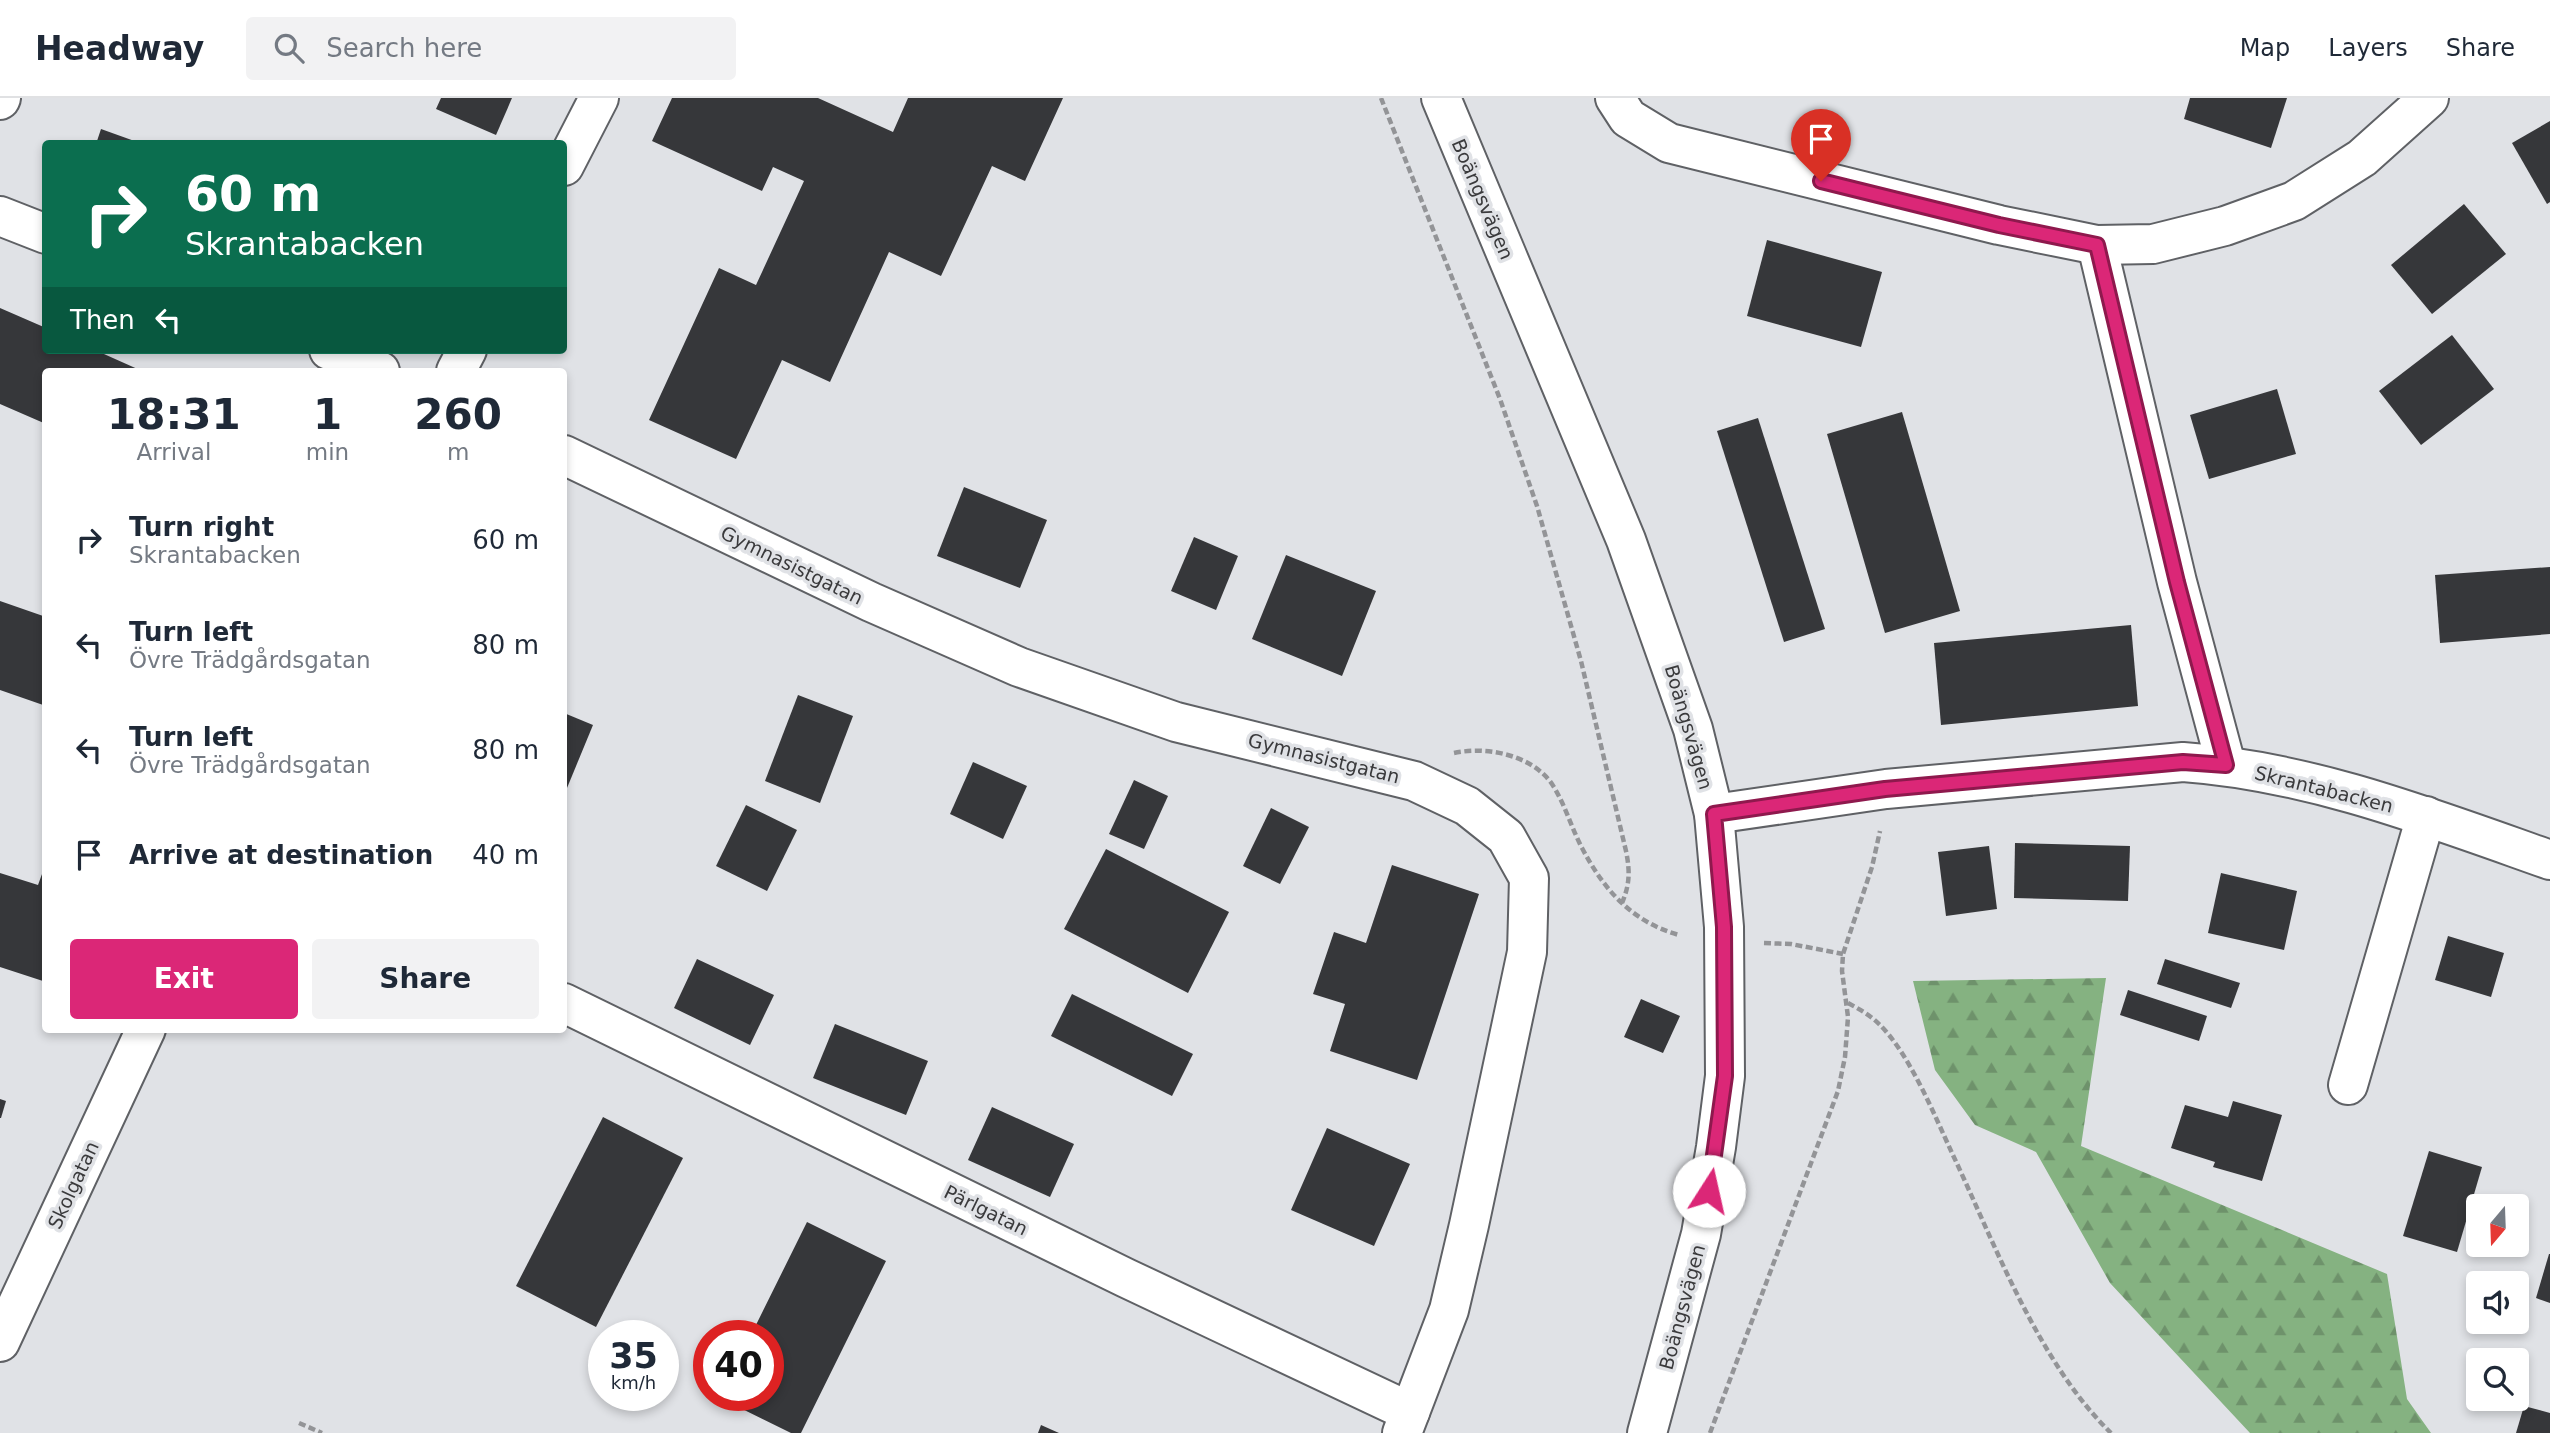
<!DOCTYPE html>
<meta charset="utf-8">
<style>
body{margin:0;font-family:"DejaVu Sans",sans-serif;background:#f2f2f3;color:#1f2937;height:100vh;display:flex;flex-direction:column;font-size:26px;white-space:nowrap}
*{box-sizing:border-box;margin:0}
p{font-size:23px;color:#747a83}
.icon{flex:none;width:38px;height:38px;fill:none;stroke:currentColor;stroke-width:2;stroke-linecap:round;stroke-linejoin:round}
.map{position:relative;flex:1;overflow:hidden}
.side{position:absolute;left:42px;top:270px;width:525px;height:665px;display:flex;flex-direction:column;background:#fff;border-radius:7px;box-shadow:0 4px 10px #0003}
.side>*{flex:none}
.guide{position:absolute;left:42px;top:42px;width:525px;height:214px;border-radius:7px;box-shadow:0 4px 10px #0003;background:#0b6e4f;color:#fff;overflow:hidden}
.needle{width:46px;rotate:199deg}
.fabs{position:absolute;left:2466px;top:1096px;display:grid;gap:14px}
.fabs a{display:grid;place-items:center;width:63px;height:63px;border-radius:7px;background:#fff;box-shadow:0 4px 10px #0003;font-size:35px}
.speed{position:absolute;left:588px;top:1222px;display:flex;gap:14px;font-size:35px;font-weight:700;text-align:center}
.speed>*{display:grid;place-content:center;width:91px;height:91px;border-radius:50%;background:#fff;box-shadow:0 4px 10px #0003;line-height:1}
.speed small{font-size:18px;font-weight:400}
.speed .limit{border:10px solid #d22;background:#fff;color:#111}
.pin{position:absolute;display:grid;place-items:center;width:60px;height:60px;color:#fff;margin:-72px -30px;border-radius:50% 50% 50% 0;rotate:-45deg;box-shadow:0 0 7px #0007}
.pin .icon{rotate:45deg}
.me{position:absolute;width:77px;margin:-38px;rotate:10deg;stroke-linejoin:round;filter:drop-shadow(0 0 5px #0008)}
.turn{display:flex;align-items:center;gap:24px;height:147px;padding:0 28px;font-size:32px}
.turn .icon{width:91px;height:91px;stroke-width:2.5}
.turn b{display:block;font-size:49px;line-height:60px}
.then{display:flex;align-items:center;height:66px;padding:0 28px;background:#0003;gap:14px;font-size:26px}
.eta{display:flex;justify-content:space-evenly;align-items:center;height:119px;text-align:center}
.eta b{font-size:42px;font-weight:700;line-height:49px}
.action{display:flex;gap:14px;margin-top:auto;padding:14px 28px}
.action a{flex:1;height:80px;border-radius:7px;background:#db2777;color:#fff;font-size:28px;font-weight:700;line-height:80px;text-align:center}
.action a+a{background:#f2f2f3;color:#1f2937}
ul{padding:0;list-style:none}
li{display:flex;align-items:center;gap:21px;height:105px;padding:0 28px}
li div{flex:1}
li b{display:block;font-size:26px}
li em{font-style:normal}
header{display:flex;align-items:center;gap:42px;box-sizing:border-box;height:98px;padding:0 35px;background:#fff;border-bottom:2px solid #e0e1e3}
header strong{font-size:33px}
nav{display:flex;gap:38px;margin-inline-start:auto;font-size:24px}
.search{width:490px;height:63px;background:#f2f2f3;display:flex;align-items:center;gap:18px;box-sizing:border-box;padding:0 24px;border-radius:7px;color:#747a83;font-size:26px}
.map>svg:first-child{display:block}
.forest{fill:url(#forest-firs)}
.building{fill:#36373a}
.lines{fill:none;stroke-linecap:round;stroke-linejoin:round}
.minor-casing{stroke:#5f6165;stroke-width:42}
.path{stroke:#939497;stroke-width:4.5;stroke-dasharray:7 3.5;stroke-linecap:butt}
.minor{stroke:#fff;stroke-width:38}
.route-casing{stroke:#8e194d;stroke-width:18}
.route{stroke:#db2777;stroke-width:12}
.labels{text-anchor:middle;stroke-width:7;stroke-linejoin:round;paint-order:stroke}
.street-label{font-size:19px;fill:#3a3a3c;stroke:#e0e2e6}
</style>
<header>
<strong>Headway</strong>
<div class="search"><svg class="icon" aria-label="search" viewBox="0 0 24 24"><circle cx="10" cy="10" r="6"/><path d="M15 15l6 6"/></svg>Search here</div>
<nav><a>Map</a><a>Layers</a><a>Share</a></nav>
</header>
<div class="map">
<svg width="2550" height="1335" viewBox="0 0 2550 1335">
<defs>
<pattern id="forest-firs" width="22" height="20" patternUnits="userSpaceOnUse" patternTransform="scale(1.75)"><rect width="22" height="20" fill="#85b281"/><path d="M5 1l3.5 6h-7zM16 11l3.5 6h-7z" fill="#6e926b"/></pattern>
</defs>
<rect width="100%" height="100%" fill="#e0e2e6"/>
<polygon class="forest" points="2106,880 2081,1048 2387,1176 2407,1301 2431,1335 2250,1335 2110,1185 2036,1054 1975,1027 1935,972 1913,883"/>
<g class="building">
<polygon points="441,0 512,0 496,37 436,11"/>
<polygon points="672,0 818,0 893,34 908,0 1063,0 1025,83 992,68 941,178 889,154 830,284 782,262 736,361 649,322 719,170 756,187 804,83 773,69 762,93 652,43"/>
<polygon points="2190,0 2287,0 2271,50 2184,21"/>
<polygon points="2550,23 2550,104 2547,106 2512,45"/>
<polygon points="101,31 140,45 140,46 96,46"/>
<polygon points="2464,106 2506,156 2432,216 2391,167"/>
<polygon points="1767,142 1882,174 1861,249 1747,218"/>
<polygon points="0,210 46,230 46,252 95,252 142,273 46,273 46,326 0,306"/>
<polygon points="2452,237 2494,291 2421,347 2379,293"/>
<polygon points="2277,291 2296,356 2209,381 2190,317"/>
<polygon points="1902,314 1960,513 1885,535 1827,336"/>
<polygon points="1758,320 1825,531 1784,544 1717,333"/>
<polygon points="964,389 1047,422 1020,490 937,458"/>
<polygon points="1194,439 1238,458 1216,512 1171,493"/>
<polygon points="1286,457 1376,493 1342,578 1252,541"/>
<polygon points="2550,469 2550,536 2440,545 2435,477"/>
<polygon points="0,503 46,519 46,608 0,592"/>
<polygon points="2131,527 2138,608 1941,627 1934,545"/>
<polygon points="798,597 853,618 820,705 765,683"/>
<polygon points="564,615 593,627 567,690 564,689"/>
<polygon points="973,664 1027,688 1003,741 950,716"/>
<polygon points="1134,682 1168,698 1144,751 1109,736"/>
<polygon points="746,707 797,732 767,793 716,768"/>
<polygon points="1271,710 1309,729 1280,786 1243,768"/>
<polygon points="2015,745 2130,748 2128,803 2014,800"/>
<polygon points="1989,748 1997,811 1946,818 1938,754"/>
<polygon points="1106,751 1229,814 1188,895 1064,831"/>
<polygon points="46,765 46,884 0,869 0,775 38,787"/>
<polygon points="1392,767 1479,796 1417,982 1330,953 1345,906 1313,896 1334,834 1366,845"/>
<polygon points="2221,775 2297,793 2284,852 2208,835"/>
<polygon points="2448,838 2504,855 2491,899 2435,882"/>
<polygon points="697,861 774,897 750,947 674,910"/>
<polygon points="2165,861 2240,885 2231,910 2157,886"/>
<polygon points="2128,892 2207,918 2199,943 2120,917"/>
<polygon points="1072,896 1193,956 1172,998 1051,938"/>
<polygon points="1641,901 1680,918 1663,955 1624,939"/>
<polygon points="835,926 928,963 906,1017 813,980"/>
<polygon points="0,1001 6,1003 1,1020 0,1020"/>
<polygon points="2233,1003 2282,1017 2262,1083 2213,1069 2215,1064 2171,1050 2185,1007 2228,1019"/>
<polygon points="992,1009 1074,1046 1050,1099 968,1062"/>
<polygon points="603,1019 683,1060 596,1229 516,1188"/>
<polygon points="1327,1030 1410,1066 1374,1148 1291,1112"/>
<polygon points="2429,1053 2482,1069 2457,1154 2403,1138"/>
<polygon points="807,1124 886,1163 801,1335 791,1335 720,1300 722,1297 768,1297 768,1237 751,1237"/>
<polygon points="2549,1156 2550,1156 2550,1205 2536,1200"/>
<polygon points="2524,1308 2550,1315 2550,1335 2516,1335"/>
<polygon points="1041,1327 1059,1335 1038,1335"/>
</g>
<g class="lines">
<defs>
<g id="minor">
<polyline points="1441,0 1626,442 1693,631 1714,716 1724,829 1725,978 1716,1049 1701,1136 1647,1335"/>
<polyline points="1615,0 1628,20 1669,45 1999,127 2097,147 2153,146 2225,128 2294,103 2362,60 2429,0"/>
<polyline points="0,2 1,0"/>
<polyline points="564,68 599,0"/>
<polyline points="0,118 46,136"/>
<polyline points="2097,147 2177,484 2226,667"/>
<polyline points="329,252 380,273"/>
<polyline points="456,273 467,252"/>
<polyline points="564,357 871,504 1019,569 1176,624 1414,683 1467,708 1506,739 1529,780 1527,854 1469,1127 1449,1212 1402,1335"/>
<path d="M1714 716 1886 691 2183 664C2310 673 2431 720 2550 762"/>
<polyline points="564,905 1126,1180 1410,1314"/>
<polyline points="2348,987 2426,718"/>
<polyline points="0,1244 146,931"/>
</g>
</defs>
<use href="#minor" class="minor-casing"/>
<g class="path">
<path d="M1381 0 1500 301 1537 408 1581 563 1626 753C1630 773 1630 786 1622 805"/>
<path d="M1454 655C1487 648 1532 657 1552 686 1565 706 1571 729 1582 750 1604 792 1632 824 1679 837"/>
<polyline points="1764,845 1791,846 1843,856"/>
<path d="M1848 905C1859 911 1870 917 1879 926 1909 955 1934 1016 1952 1055 1995 1146 2038 1264 2111 1335"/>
<polyline points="299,1325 322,1335"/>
<polyline points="1710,1335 1838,993 1845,959 1848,919 1842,873 1843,856 1872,769 1880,733"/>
</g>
<use href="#minor" class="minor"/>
</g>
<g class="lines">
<defs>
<polyline id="route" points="1709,1093 1725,978 1724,829 1714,716 1885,691 2183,664 2226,667 2177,484 2097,147 1999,127 1821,83"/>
</defs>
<use href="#route" class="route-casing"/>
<use href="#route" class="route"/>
</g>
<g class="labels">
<g class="street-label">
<text transform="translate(1483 101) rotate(67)" y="7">Boängsvägen</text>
<text transform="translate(792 467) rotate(26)" y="7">Gymnasistgatan</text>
<text transform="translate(1689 629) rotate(74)" y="7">Boängsvägen</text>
<text transform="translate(1324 660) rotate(14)" y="7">Gymnasistgatan</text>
<text transform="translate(2324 691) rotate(14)" y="7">Skrantabacken</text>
<text transform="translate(73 1087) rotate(-65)" y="7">Skolgatan</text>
<text transform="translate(986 1112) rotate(26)" y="7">Pärlgatan</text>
<text transform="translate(1682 1209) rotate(-75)" y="7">Boängsvägen</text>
</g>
</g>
</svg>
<div class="fabs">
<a><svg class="needle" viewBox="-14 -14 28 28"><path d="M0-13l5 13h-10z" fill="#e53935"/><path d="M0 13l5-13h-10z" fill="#747a83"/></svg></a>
<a><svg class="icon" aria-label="sound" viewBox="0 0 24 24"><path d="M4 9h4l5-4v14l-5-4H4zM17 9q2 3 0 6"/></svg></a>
<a><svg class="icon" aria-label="search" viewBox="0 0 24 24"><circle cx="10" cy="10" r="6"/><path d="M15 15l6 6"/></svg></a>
</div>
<div class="speed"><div>35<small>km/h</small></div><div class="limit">40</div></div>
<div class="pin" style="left:1821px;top:83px;background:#d93025"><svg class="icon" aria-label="arrive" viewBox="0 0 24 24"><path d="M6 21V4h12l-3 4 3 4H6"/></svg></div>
<svg class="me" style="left:1709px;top:1093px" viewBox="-20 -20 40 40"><circle r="19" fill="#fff"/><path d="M0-13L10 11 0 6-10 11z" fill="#db2777"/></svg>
<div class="guide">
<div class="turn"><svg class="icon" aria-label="right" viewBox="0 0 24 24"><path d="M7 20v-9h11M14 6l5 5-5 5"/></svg><div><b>60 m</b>Skrantabacken</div></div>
<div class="then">Then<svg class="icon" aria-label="left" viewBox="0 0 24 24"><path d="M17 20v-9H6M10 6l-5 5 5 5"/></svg></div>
</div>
<section class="side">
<div class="eta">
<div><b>18:31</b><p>Arrival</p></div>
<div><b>1</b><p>min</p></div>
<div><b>260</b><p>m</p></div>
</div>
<ul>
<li><svg class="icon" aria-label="right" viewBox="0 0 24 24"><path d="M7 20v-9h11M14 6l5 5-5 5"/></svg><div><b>Turn right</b><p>Skrantabacken</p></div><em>60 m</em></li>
<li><svg class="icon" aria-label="left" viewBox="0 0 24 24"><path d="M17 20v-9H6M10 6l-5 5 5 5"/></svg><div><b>Turn left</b><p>Övre Trädgårdsgatan</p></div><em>80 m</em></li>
<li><svg class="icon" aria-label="left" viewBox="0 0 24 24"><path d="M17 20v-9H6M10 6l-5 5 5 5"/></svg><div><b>Turn left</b><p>Övre Trädgårdsgatan</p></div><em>80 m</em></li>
<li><svg class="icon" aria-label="arrive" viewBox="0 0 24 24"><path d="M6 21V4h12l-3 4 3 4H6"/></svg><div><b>Arrive at destination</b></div><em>40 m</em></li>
</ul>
<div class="action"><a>Exit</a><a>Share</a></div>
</section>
</div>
